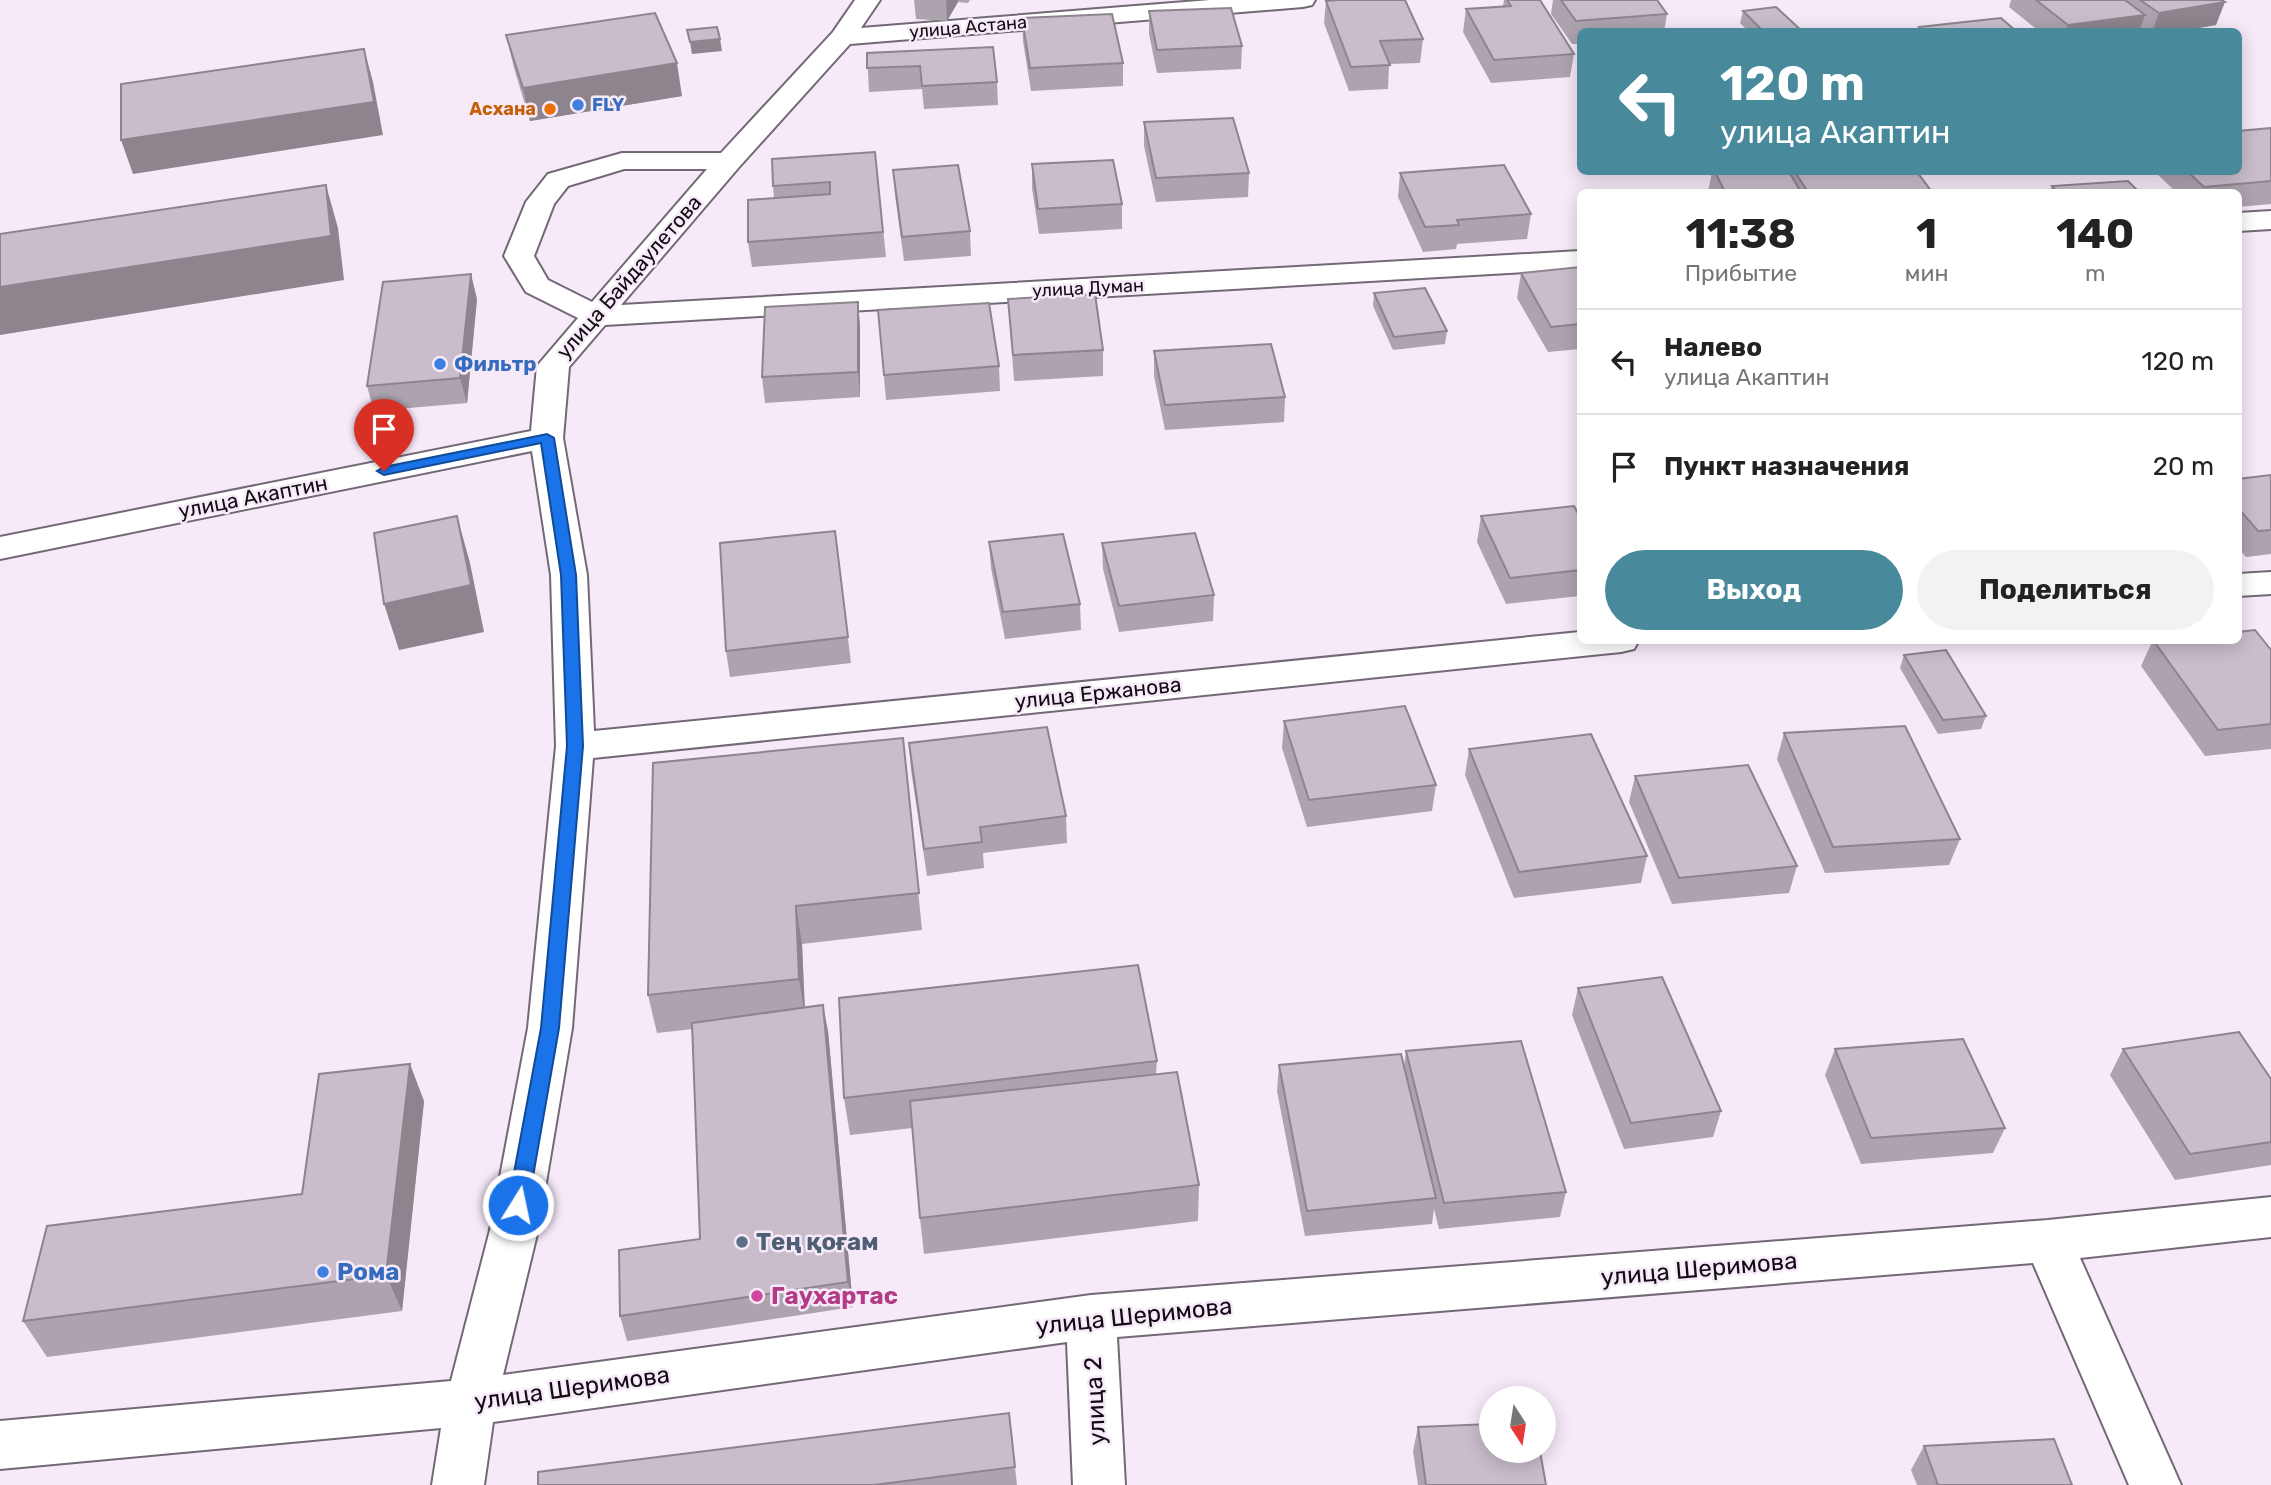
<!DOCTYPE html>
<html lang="ru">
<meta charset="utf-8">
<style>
body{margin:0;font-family:Rubik,sans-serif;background:#f2f2f2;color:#222;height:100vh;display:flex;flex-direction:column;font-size:26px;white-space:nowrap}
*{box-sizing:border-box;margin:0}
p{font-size:23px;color:#767676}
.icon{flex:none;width:38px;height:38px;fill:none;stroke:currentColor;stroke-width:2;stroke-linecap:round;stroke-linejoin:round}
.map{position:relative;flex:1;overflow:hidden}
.panel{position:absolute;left:1577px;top:189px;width:665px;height:455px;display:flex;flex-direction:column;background:#fff;border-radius:10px;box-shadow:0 4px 18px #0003}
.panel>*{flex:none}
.top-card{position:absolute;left:1577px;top:28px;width:665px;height:147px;border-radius:10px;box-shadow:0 4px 18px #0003;background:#488a9b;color:#fff;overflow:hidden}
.needle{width:46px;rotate:168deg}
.tools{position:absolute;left:1479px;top:1386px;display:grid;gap:14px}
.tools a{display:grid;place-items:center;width:77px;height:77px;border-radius:50%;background:#fff;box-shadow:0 4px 18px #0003;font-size:35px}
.pin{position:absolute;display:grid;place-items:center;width:60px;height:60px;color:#fff;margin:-72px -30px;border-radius:50% 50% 50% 0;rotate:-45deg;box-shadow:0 0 7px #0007}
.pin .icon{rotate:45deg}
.me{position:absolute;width:77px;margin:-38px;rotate:10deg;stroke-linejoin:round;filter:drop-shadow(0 0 5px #0008)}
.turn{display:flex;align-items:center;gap:24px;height:147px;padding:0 28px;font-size:32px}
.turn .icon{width:91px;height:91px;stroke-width:2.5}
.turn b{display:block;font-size:49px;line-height:60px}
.eta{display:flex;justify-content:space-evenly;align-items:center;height:119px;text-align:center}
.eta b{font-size:42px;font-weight:700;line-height:49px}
.cta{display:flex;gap:14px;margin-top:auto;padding:14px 28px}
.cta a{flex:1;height:80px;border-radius:42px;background:#488a9b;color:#fff;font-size:28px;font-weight:700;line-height:80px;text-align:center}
.cta a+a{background:#f2f2f2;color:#222}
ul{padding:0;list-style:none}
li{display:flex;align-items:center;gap:21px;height:105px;padding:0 28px;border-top:2px solid #e0e0e0}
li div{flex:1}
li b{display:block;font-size:26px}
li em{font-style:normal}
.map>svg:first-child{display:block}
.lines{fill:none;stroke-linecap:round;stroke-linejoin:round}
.minor-casing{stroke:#736875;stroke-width:4}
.minor{fill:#fff;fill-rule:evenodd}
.wall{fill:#ada3af}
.shaded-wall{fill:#8d848e}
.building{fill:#c9bdcb;stroke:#8d848e;stroke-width:2}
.route{fill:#1a73e8;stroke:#114b97;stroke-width:2}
.shop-dot{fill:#3f7fe0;stroke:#f6e9f8;stroke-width:2.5}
.food-dot{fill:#e8710a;stroke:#f6e9f8;stroke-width:2.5}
.service-dot{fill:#5c6f8a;stroke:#f6e9f8;stroke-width:2.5}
.hotel-dot{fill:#d1479c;stroke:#f6e9f8;stroke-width:2.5}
.labels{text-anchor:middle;stroke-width:5;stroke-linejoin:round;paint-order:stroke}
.far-street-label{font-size:18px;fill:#110c11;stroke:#f6e9f8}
.far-shop-label{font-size:18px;font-weight:bold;fill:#366cbe;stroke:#f6e9f8;text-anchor:start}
.far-food-label{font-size:18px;font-weight:bold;fill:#c56008;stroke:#f6e9f8;text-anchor:end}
.street-label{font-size:21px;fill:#110c11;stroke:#f6e9f8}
.shop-label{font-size:21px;font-weight:bold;fill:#366cbe;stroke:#f6e9f8;text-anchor:start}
.near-service-label{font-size:24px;font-weight:bold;fill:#4e5e75;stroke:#f6e9f8;text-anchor:start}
.near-street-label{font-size:24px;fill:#110c11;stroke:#f6e9f8}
.near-shop-label{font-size:24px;font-weight:bold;fill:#366cbe;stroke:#f6e9f8;text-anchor:start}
.near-hotel-label{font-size:24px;font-weight:bold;fill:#b23c85;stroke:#f6e9f8;text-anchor:start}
</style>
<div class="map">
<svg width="2271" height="1485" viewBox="0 0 2271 1485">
<rect width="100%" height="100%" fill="#f6e9f8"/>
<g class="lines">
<defs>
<g id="minor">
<path d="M855 0H880L861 28 1210 0H1315L1312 5 1303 7 850 44 739 167 621 305 1580 251V269L605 325 569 367 563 438 587 575 594 731 1580 632V640H1639L1634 649 1621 652 593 758 572 1028 538 1230 503 1375 1091 1295 2048 1220 2271 1197V1237L2080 1258 2181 1485H2129L2033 1263 1117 1337 1125 1485H1073L1067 1342 493 1422 484 1485H432L441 1428 0 1469V1421L451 1381 490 1230 528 1028 556 746 551 575 532 451 0 559V537L531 431 537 366 578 318 526 292 504 256 526 202 548 174 622 153H721L833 32ZM624 169H707L592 302 548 280 534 256 554 204 568 186Z"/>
<polygon points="2271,211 2271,229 2238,231 2238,213"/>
<polygon points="2271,572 2271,594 2238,596 2238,574"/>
</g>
</defs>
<use href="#minor" class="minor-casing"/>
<use href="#minor" class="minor"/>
</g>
<g class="wall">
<polygon points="914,0 970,0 968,3 958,2 947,21 916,19"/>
<polygon points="1504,0 1540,0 1574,54 1570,77 1491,83 1463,32 1466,9 1503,6"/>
<polygon points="1553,0 1657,0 1667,14 1664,32 1580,32 1580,44 1572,44 1551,14"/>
<polygon points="2011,0 2222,0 2216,25 2175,32 2145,32 2140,28 2139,32 2040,32 2009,7"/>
<polygon points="1326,1 1423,39 1420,63 1389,64 1388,89 1349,91 1324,23"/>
<polygon points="1149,11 1242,46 1241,69 1157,73 1149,34"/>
<polygon points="1743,11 1803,32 1749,32 1740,23"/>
<polygon points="1022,18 1123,63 1123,86 1031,91 1023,41"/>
<polygon points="506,35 682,96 530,121 514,68"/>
<polygon points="867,53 997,82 998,105 924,109 922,89 869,92"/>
<polygon points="1144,122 1249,173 1248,197 1156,202 1144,146"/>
<polygon points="2271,128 2271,204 2238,207 2238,192 2176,192 2155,172 2238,172"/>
<polygon points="875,152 886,257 752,267 748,242 774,198 773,186"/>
<polygon points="1032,164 1122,204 1122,229 1039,234 1032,188"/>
<polygon points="893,170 970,231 971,256 904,261 895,195"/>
<polygon points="1712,172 1917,172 1932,192 1708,192"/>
<polygon points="1400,173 1531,214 1527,239 1457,244 1456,249 1423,252 1398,197"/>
<polygon points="2052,186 2139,192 2050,192"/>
<polygon points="1580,267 1580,349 1548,352 1517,298 1521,273"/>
<polygon points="1374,293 1447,331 1445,344 1393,350 1373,306"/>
<polygon points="477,299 467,403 374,411 367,386"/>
<polygon points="1008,299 1103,350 1103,376 1014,381"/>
<polygon points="858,302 860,327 860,397 765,403 762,377"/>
<polygon points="878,310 999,366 1000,391 886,400"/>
<polygon points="1154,351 1285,397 1284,422 1165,430 1154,376"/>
<polygon points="2271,475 2271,554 2246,557 2238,548 2238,479"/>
<polygon points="1481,516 1580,517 1580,596 1506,604 1477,542"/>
<polygon points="835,531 851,663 730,677 726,651"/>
<polygon points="989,542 1080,604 1081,630 1005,639 991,568"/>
<polygon points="1102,543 1214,595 1213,621 1119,632 1103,569"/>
<polygon points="2153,640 2271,650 2271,749 2205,756 2141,666"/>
<polygon points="1904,655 1986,716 1981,729 1938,734 1900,668"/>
<polygon points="1284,721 1436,785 1432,811 1307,827 1282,748"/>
<polygon points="1784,733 1960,839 1949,865 1825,873 1777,759"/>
<polygon points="903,738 922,930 802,944 805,1008 828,1031 853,1307 627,1341 620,1316 700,1239 693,1029 657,1033 648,995"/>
<polygon points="909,743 1066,816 1067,843 983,853 984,868 927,876 911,770"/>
<polygon points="1469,749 1647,856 1641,883 1514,898 1465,775"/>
<polygon points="1635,776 1797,866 1789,893 1672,904 1629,802"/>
<polygon points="1578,988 1721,1111 1713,1137 1624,1149 1572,1015"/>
<polygon points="1835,1049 2005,1128 1993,1153 1861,1164 1825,1075"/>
<polygon points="2123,1049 2271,1079 2271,1165 2175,1180 2110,1075"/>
<polygon points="1406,1051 1566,1192 1560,1217 1439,1229 1434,1209 1432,1224 1305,1236 1277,1091 1279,1065 1404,1066"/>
<polygon points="1157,1061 1156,1074 1199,1185 1198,1221 924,1254 920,1218 913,1128 850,1135 844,1098"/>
<polygon points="424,1101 402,1311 47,1357 23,1321 302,1194"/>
<polygon points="1418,1427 1546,1485 1418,1485 1413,1451"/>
<polygon points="1924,1446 2072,1485 1917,1485 1911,1470"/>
<polygon points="1015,1467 1017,1485 538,1485"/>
</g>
<g class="shaded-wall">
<polygon points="946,0 958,0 958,2 947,21"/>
<polygon points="2225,2 2216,25 2175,32 2152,32 2159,13"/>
<polygon points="2145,15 2139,32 2066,32 2068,25"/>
<polygon points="720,39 722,51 692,54 690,42"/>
<polygon points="364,49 373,82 383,135 133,174 121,140"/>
<polygon points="677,63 682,96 530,121 523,88"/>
<polygon points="326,185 338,228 344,280 0,335 0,287"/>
<polygon points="471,274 477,299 467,403 460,378"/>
<polygon points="858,302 860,327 860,397 858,372"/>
<polygon points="457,516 470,563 484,632 399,650 384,604"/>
<polygon points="796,906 802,944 805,1017 799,979"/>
<polygon points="823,1005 828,1031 853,1307 848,1282"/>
<polygon points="410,1064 424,1101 402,1311 386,1275"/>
</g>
<g class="building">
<polygon points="1338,0 1405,0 1423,39 1380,41 1390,65 1351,67 1326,1"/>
<polygon points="1507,0 1540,0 1574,54 1494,60 1466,9 1511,6"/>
<polygon points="1561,0 1657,0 1667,14 1576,21"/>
<polygon points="2036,0 2125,0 2145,15 2068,25"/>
<polygon points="2140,0 2222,0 2225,2 2159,13"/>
<polygon points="1776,7 1803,32 1764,32 1743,11"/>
<polygon points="1231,8 1242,46 1157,50 1149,11"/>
<polygon points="655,13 677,63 523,88 506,35"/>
<polygon points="1112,14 1123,63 1030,68 1022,18"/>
<polygon points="2001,18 2017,32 1924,32 1919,27"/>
<polygon points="717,27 720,39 690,42 687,30"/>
<polygon points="993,47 997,82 922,86 920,66 867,68 867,53"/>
<polygon points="364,49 374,102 121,140 121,84"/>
<polygon points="1233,118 1249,173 1156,178 1144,122"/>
<polygon points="2271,128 2271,181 2204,187 2188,172 2238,172 2238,131"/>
<polygon points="875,152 883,232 748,242 748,200 830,194 830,182 773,186 772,159"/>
<polygon points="1113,160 1122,204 1038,209 1032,164"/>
<polygon points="958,165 970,231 902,237 893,170"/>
<polygon points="1504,165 1531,214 1457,220 1459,225 1425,227 1400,173"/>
<polygon points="1715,172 1789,172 1801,192 1725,192"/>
<polygon points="1795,172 1917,172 1932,192 1808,192"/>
<polygon points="2128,181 2139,192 2057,192 2052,186"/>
<polygon points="326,185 331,236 0,287 0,234"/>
<polygon points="1580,267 1580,324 1551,327 1521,273"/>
<polygon points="471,274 460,378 367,386 383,282"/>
<polygon points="1425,288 1447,331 1394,337 1374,293"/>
<polygon points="1095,294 1103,350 1013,355 1008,299"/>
<polygon points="858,302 858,372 762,377 765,307"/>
<polygon points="989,303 999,366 884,375 878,310"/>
<polygon points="1271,344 1285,397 1165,405 1154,351"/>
<polygon points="2271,475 2271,530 2258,531 2238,508 2238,479"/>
<polygon points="1574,506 1580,517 1580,570 1510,578 1481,516"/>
<polygon points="457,516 471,585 384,604 374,533"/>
<polygon points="835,531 848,637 726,651 720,543"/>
<polygon points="1195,533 1214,595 1119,606 1102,543"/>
<polygon points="1063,534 1080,604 1003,612 989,542"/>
<polygon points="2255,630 2271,650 2271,724 2218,730 2153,640 2238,640 2238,632"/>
<polygon points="1946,650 1986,716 1943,720 1904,655"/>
<polygon points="1405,706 1436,785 1309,800 1284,721"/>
<polygon points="1905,726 1960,839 1833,847 1784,733"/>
<polygon points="1047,727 1066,816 980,827 982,842 924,849 909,743"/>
<polygon points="1591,734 1647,856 1519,872 1469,749"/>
<polygon points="903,738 919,893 796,906 799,979 648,995 653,763"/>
<polygon points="1748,765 1797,866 1679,878 1635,776"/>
<polygon points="1138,965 1157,1061 844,1098 839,998"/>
<polygon points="1662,977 1721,1111 1631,1123 1578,988"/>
<polygon points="823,1005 848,1282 620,1316 619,1250 700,1239 692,1023"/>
<polygon points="2239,1032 2271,1079 2271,1142 2190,1154 2123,1049"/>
<polygon points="1963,1039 2005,1128 1871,1138 1835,1049"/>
<polygon points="1521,1041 1566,1192 1444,1203 1406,1051"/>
<polygon points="1401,1054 1436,1198 1307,1211 1279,1065"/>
<polygon points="410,1064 386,1275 23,1321 47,1226 302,1194 319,1074"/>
<polygon points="1177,1072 1199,1185 920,1218 910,1101"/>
<polygon points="1009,1413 1015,1467 874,1485 538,1485 538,1472"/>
<polygon points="1491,1424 1491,1451 1540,1451 1546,1485 1426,1485 1418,1427"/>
<polygon points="2054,1439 2072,1485 1938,1485 1924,1446"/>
</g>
<polygon class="route" points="547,434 554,438 576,575 583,746 559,1028 528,1205 525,1211 518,1213 511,1211 508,1205 541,1028 567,746 561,575 541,443 384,475 377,471 384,467"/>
<g class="shop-dot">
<circle cx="578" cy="105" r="7"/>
<circle cx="440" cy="364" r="7"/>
<circle cx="323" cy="1272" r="7"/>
</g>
<circle class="food-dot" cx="550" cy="109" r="7"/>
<circle class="service-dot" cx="742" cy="1242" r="7"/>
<circle class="hotel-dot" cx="757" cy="1296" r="7"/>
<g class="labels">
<g class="far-street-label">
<text transform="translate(968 27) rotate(-5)" y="6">улица Астана</text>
<text transform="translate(1088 288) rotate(-3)" y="6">улица Думан</text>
</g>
<g class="far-shop-label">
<text x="592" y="111">FLY</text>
</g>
<g class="far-food-label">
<text x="536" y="115">Асхана</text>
</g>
<g class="street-label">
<text transform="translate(629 277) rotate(-49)" y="7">улица Байдаулетова</text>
<text transform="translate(253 497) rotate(-11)" y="7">улица Акаптин</text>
<text transform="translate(1098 693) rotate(-6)" y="7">улица Ержанова</text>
</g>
<g class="shop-label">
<text x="454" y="371">Фильтр</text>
</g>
<g class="near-service-label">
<text x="756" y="1250">Тең қоғам</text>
</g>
<g class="near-street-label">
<text transform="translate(1699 1269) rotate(-5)" y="8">улица Шеримова</text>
<text transform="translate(1134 1316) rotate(-6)" y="8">улица Шеримова</text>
<text transform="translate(572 1388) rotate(-8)" y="8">улица Шеримова</text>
<text transform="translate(1095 1401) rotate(-93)" y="8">улица 2</text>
</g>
<g class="near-shop-label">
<text x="337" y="1280">Рома</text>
</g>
<g class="near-hotel-label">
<text x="771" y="1304">Гаухартас</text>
</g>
</g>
</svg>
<div class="tools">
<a><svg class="needle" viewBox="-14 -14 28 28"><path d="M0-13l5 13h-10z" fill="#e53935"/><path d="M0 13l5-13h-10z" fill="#767676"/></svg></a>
</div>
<div class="pin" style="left:384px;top:471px;background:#d93025"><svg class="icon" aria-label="arrive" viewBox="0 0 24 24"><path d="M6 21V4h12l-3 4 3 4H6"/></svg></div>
<svg class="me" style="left:518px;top:1205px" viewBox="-20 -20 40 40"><circle r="17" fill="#1a73e8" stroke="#fff" stroke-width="3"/><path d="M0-11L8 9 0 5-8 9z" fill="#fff"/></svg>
<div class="top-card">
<div class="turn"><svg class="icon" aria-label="left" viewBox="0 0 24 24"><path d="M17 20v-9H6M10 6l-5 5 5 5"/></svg><div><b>120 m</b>улица Акаптин</div></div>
</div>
<section class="panel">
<div class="eta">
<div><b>11:38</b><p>Прибытие</p></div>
<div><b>1</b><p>мин</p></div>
<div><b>140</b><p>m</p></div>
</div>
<ul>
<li><svg class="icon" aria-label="left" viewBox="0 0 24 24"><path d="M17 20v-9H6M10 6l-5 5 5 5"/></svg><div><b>Налево</b><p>улица Акаптин</p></div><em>120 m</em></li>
<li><svg class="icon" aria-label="arrive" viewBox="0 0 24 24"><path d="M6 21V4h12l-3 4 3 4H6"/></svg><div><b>Пункт назначения</b></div><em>20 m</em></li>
</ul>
<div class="cta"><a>Выход</a><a>Поделиться</a></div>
</section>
</div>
